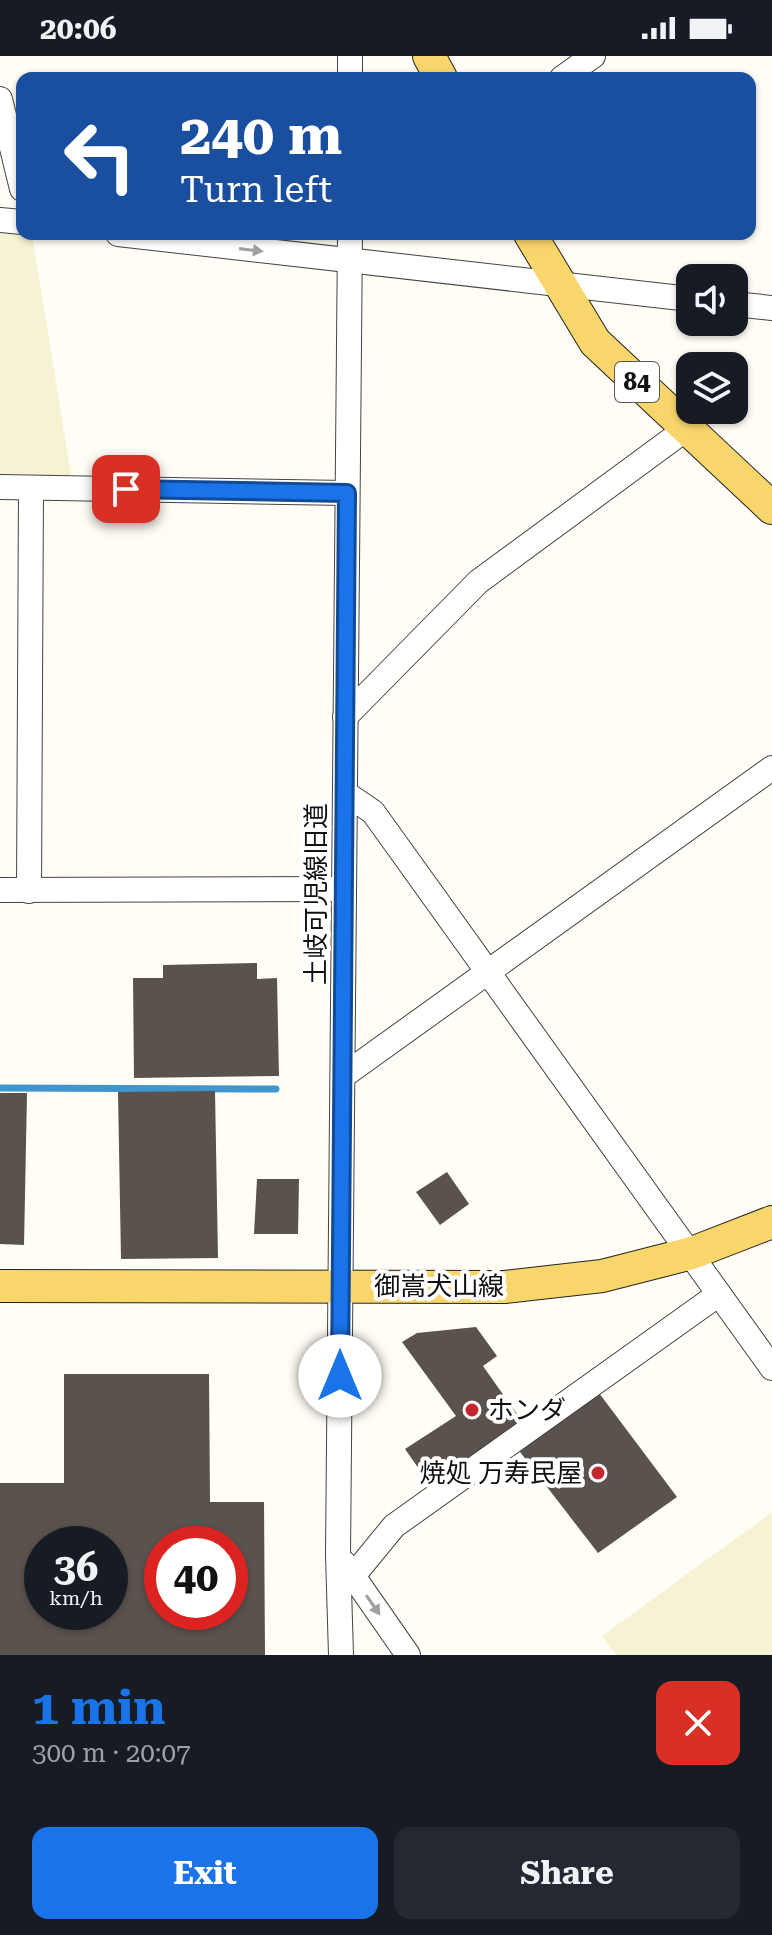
<!DOCTYPE html>
<meta charset="utf-8">
<style>
body{margin:0;font-family:"Roboto Serif","Noto Sans JP",serif;background:#242831;color:#f1f3f6;height:100vh;display:flex;flex-direction:column;font-size:30px;white-space:nowrap}
*{box-sizing:border-box;margin:0}
p{font-size:26px;color:#9ea1a6}
.icon{flex:none;width:44px;height:44px;fill:none;stroke:currentColor;stroke-width:2;stroke-linecap:round;stroke-linejoin:round}
.map{position:relative;height:1599px;overflow:hidden}
.panel{display:flex;flex-direction:column;background:#171b24;flex:1}
.panel>*{flex:none}
.banner{position:absolute;left:16px;top:16px;width:740px;height:168px;border-radius:16px;box-shadow:0 2px 6px #0004;background:#1a4fa0;color:#fff;overflow:hidden}
.fabs{position:absolute;left:676px;top:208px;display:grid;gap:16px}
.fabs a{display:grid;place-items:center;width:72px;height:72px;border-radius:16px;background:#171b24;box-shadow:0 2px 6px #0004;font-size:40px}
.speed{position:absolute;left:24px;top:1470px;display:flex;gap:16px;font-size:40px;font-weight:700;text-align:center}
.speed>*{display:grid;place-content:center;width:104px;height:104px;border-radius:50%;background:#171b24;box-shadow:0 2px 6px #0004;line-height:1}
.speed small{font-size:20px;font-weight:400}
.speed .limit{border:12px solid #d22;background:#fff;color:#111}
.pin{position:absolute;display:grid;place-items:center;width:68px;height:68px;color:#fff;margin:-34px;border-radius:16px;box-shadow:0 4px 12px #0006}
.me{position:absolute;width:88px;margin:-44px;rotate:0deg;stroke-linejoin:round;filter:drop-shadow(0 0 6px #0008)}
.turn{display:flex;align-items:center;gap:28px;height:168px;padding:0 32px;font-size:36px}
.turn .icon{width:104px;height:104px;stroke-width:2.5}
.turn b{display:block;font-size:56px;line-height:68px}
.round{display:grid;place-items:center;flex:none;width:84px;height:84px;border-radius:16px;background:#242831}
.headline{display:flex;align-items:center;justify-content:space-between;height:136px;padding:0 32px}
h1{font-size:48px;font-weight:700;line-height:60px;color:#1a73e8}
.button{display:flex;gap:16px;margin-top:auto;padding:16px 32px}
.button a{flex:1;height:92px;border-radius:16px;background:#1a73e8;color:#fff;font-size:32px;font-weight:700;line-height:92px;text-align:center}
.button a+a{background:#242831;color:#f1f3f6}
.status{display:flex;justify-content:space-between;align-items:center;height:56px;padding:0 40px;background:#171b24;direction:ltr}
.status svg{height:22px;fill:currentColor}
.map>svg:first-child{display:block}
.farmland{fill:#f6f3d4}
.lines{fill:none;stroke-linecap:round;stroke-linejoin:round}
.stream{stroke:#3f96cf;stroke-width:7}
.building{fill:#5a524d;fill-rule:evenodd}
.minor-casing{stroke:#444;stroke-width:26}
.major-casing{stroke:#222;stroke-width:34}
.minor{stroke:#fff;stroke-width:24}
.major{stroke:#f9d66b;stroke-width:32}
.oneway{fill:#a0a0a0}
.route-casing{stroke:#114b97;stroke-width:20}
.route{stroke:#1a73e8;stroke-width:14}
.poi-dot{fill:#c4262e;stroke:#fff;stroke-width:3}
.labels{text-anchor:middle;stroke-width:8;stroke-linejoin:round;paint-order:stroke}
.shield{fill:#fff;stroke:#585858;stroke-width:2}
.shield-label{font-size:24px;font-weight:bold;fill:#111}
.street-label{font-size:26px;fill:#111;stroke:#fff}
.poi-label{font-size:26px;fill:#111;stroke:#fff;text-anchor:start}
</style>
<div class="status"><b>20:06</b><svg viewBox="0 0 49 12"><path d="M0 12V9h3v3zM5 12V6h3v6zM10 12V3h3v9zM15 12V0h3v12zM26 1h20v11H26zM47 4h2v5h-2z"/></svg></div>
<div class="map">
<svg width="772" height="1599" viewBox="0 0 772 1599">
<rect width="100%" height="100%" fill="#fffdf5"/>
<g class="farmland">
<polygon points="0,164 22,166 22,178 32,178 75,444 0,443"/>
<polygon points="772,1456 772,1599 616,1599 602,1580"/>
</g>
<g class="lines">
<polyline class="stream" points="0,1032 276,1033"/>
</g>
<g class="building">
<polygon points="257,907 257,923 277,922 279,1020 134,1022 133,922 163,922 163,909"/>
<polygon points="215,1035 218,1202 121,1203 118,1036"/>
<polygon points="0,1037 27,1037 24,1189 0,1188"/>
<polygon points="447,1116 469,1148 440,1169 416,1136"/>
<polygon points="257,1123 299,1123 298,1178 254,1178"/>
<polygon points="476,1271 497,1300 483,1310 524,1368 433,1433 405,1393 456,1360 402,1286 417,1277"/>
<path d="M64 1318H209L210 1446H264L265 1599H0V1427H64ZM42 1488H110V1556H42ZM162 1488H230V1556H162Z"/>
<polygon points="596,1333 677,1441 598,1497 517,1392"/>
</g>
<g class="lines">
<defs>
<g id="minor">
<polyline points="350,22 350,0"/>
<polyline points="562,22 593,0"/>
<polyline points="0,43 22,133"/>
<polyline points="0,164 22,166"/>
<polyline points="118,178 690,243"/>
<polyline points="734,248 772,252"/>
<polyline points="0,431 347,437"/>
<polyline points="345,661 478,526 686,373"/>
<polyline points="345,737 373,756 772,1312"/>
<polyline points="0,834 344,833"/>
<polyline points="29,835 31,432"/>
<polyline points="343,1020 772,712"/>
<polyline points="344,1507 408,1599"/>
<polyline points="353,1520 394,1470 719,1238"/>
<polyline points="341,1599 338,1499 350,178"/>
</g>
<g id="major">
<polyline points="429,0 441,22"/>
<polyline points="530,178 595,286 772,452"/>
<polyline points="0,1230 505,1231 602,1220 692,1197 772,1166"/>
</g>
</defs>
<use href="#minor" class="minor-casing"/>
<use href="#major" class="major-casing"/>
<use href="#minor" class="minor"/>
<use href="#major" class="major"/>
</g>
<defs><path id="oneway-solid" d="M-6-.8H1V-3.2L6.5 0L1 3.2V.8H-6Z" transform="scale(2)"/></defs>
<g class="oneway">
<use href="#oneway-solid" transform="translate(251 194) rotate(7)"/>
<use href="#oneway-solid" transform="translate(373 1549) rotate(55)"/>
</g>
<g class="lines">
<defs>
<polyline id="route" points="126,433 347,437 340,1320"/>
</defs>
<use href="#route" class="route-casing"/>
<use href="#route" class="route"/>
</g>
<g class="poi-dot">
<circle cx="472" cy="1354" r="8"/>
<circle cx="598" cy="1417" r="8"/>
</g>
<g class="labels">
<rect class="shield" x="615" y="306" width="44" height="40" rx="6"/>
<g class="shield-label">
<text x="637" y="334">84</text>
</g>
<g class="street-label">
<text transform="translate(316 838) rotate(-90)" y="9">土岐可児線旧道</text>
<text x="439" y="1239">御嵩犬山線</text>
</g>
<g class="poi-label">
<text x="488" y="1363">ホンダ</text>
<text x="582" y="1426" text-anchor="end">焼処 万寿民屋</text>
</g>
</g>
</svg>
<div class="fabs">
<a><svg class="icon" aria-label="sound" viewBox="0 0 24 24"><path d="M4 9h4l5-4v14l-5-4H4zM17 9q2 3 0 6"/></svg></a>
<a><svg class="icon" aria-label="layers" viewBox="0 0 24 24"><path d="M12 4l9 5-9 5-9-5zM3 14l9 5 9-5"/></svg></a>
</div>
<div class="speed"><div>36<small>km/h</small></div><div class="limit">40</div></div>
<div class="pin" style="left:126px;top:433px;background:#d93025"><svg class="icon" aria-label="arrive" viewBox="0 0 24 24"><path d="M6 21V4h12l-3 4 3 4H6"/></svg></div>
<svg class="me" style="left:340px;top:1320px" viewBox="-20 -20 40 40"><circle r="19" fill="#fff"/><path d="M0-13L10 11 0 6-10 11z" fill="#1a73e8"/></svg>
<div class="banner">
<div class="turn"><svg class="icon" aria-label="left" viewBox="0 0 24 24"><path d="M17 20v-9H6M10 6l-5 5 5 5"/></svg><div><b>240 m</b>Turn left</div></div>
</div>
</div>
<section class="panel">
<div class="headline"><div><h1>1 min</h1><p>300 m · 20:07</p></div><a class="round" style="background:#d93025;color:#fff"><svg class="icon" aria-label="close" viewBox="0 0 24 24"><path d="M6 6l12 12M18 6L6 18"/></svg></a></div>
<div class="button"><a>Exit</a><a>Share</a></div>
</section>
